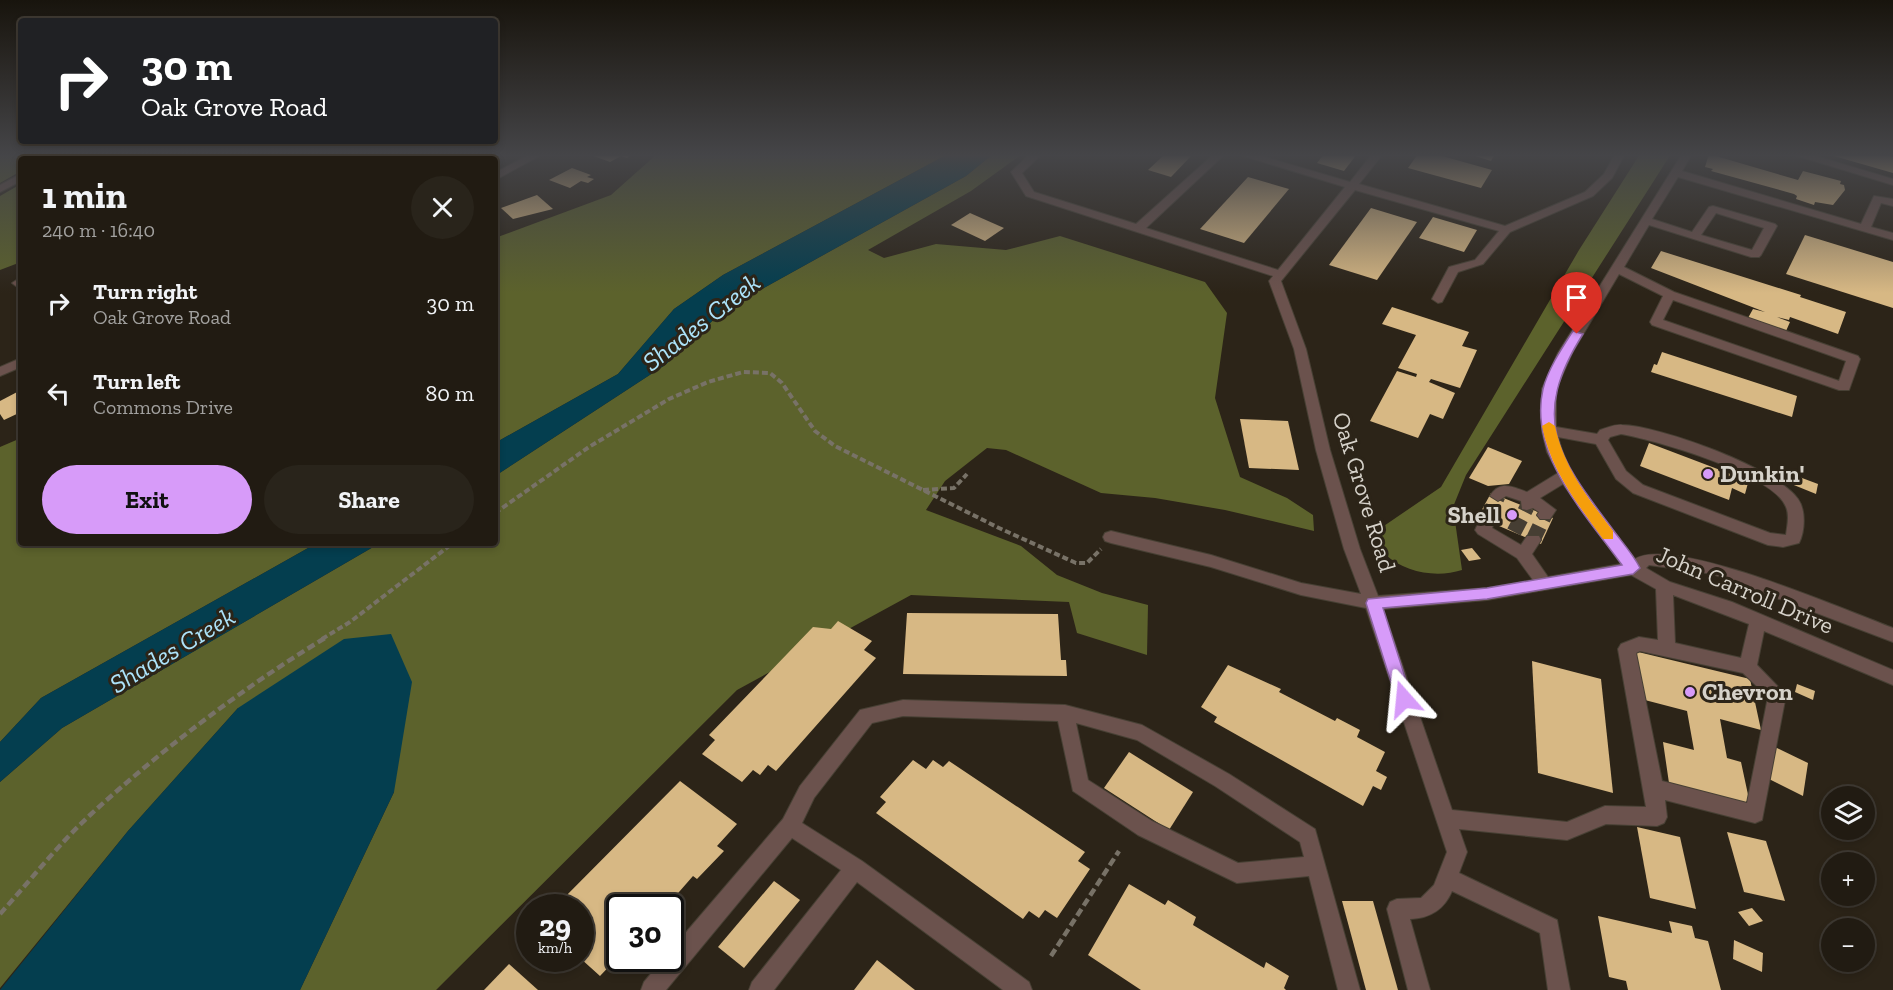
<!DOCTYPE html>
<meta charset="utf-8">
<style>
body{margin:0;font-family:"Zilla Slab",serif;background:#29241b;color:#f1f3f6;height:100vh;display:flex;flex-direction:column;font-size:22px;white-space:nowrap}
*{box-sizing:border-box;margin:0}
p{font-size:20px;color:#a2a19f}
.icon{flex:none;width:33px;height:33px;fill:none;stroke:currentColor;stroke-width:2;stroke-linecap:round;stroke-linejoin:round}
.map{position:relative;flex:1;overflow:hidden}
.details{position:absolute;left:18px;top:156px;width:480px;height:390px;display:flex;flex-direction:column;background:#211b12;border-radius:6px;box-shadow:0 3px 9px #0003,0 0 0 2px #3e3932}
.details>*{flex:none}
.banner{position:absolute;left:18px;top:18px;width:480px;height:126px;border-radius:6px;box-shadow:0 3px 9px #0003,0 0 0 2px #3e3932;background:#202124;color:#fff;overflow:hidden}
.buttons{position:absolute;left:1821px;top:786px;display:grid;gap:12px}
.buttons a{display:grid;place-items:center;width:54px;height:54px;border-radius:50%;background:#211b12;box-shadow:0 3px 9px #0003,0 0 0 2px #3e3932;font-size:30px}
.speed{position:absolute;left:516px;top:894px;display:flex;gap:12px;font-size:30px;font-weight:700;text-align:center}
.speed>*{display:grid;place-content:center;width:78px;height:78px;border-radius:50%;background:#211b12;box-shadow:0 3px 9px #0003,0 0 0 2px #3e3932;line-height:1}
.speed small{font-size:15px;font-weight:400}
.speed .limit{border:3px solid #111;border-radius:9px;background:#fff;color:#111}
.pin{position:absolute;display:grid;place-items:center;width:51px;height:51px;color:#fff;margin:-62px -26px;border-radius:50% 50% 50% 0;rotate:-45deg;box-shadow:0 0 6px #0007}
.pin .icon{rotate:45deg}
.me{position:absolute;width:66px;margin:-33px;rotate:342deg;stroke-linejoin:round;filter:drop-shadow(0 0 4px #0008)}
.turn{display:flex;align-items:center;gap:21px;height:126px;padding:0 24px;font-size:27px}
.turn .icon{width:78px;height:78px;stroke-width:2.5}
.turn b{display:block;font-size:42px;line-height:51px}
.round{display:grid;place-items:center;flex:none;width:63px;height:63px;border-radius:32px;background:#29241b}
.head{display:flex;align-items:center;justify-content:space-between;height:102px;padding:0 24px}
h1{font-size:36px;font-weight:700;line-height:45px}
.cta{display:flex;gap:12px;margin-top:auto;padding:12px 24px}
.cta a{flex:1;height:69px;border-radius:36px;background:#d79bf9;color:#111;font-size:24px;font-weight:700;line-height:69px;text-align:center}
.cta a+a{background:#29241b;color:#f1f3f6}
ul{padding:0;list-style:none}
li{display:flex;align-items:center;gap:18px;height:90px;padding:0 24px}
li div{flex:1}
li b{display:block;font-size:22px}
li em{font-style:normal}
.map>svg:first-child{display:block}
.forest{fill:#5c622c}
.water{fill:#043e4f}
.building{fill:#d7b884}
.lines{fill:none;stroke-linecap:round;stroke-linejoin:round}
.minor-tunnel{stroke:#463e33;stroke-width:15;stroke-dasharray:15 8;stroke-linecap:butt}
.minor-casing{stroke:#474034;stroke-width:2}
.path-far1{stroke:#787267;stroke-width:4;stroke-dasharray:6 3;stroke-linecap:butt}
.path{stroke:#787267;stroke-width:4.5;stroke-dasharray:8 4;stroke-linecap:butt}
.minor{fill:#6b524d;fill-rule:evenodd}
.route{fill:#d79bf9;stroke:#8c65a2;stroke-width:1.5}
.slow{fill:#f59e0b}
.poi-dot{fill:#d79bf9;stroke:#2c2418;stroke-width:2}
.labels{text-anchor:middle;stroke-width:6;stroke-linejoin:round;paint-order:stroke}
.poi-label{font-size:24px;font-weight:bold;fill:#d6d2ca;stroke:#2c2418;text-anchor:start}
.street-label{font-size:24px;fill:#d6d2ca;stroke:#2c2418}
.water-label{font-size:26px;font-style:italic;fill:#ace3fa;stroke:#2c2418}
</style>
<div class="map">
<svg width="1893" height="990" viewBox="0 0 1893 990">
<rect width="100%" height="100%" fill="#2c2418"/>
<g class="forest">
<polygon points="0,154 49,154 41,159 21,159 21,171 0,183"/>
<polygon points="73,154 152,154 146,159 65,159"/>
<polygon points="657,154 948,154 723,275 674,309 618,374 495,443 495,238 611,195"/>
<polygon points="993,154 1022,154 971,191 868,250 884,258 936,244 1006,250 1060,236 1205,282 1227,313 1215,398 1240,477 1287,498 1313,515 1314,531 1225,510 1155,498 1101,493 1006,450 987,448 945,481 926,510 1021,546 1057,575 1102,593 1148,605 1147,655 1077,633 1069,602 911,595 737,690 436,990 300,990 394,792 238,708 128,831 0,988 0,782 62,728 380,543 495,543 495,476 665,365 724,310 966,176"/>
<path d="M1640 154H1671L1466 475 1453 507 1462 570C1437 578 1405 573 1385 554 1380 549 1378 539 1375 532L1441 487 1579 250Z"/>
<polygon points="21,184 21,262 0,270 0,196"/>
<polygon points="21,438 21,543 317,543 41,698 0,742 0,447"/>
</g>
<g class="water">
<polygon points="948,154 993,154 966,176 724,310 665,365 495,476 495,443 618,374 674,309 723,275"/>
<polygon points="317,543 380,543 62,728 0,782 0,742 41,698"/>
<polygon points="391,634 412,682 394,792 300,990 0,990 128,831 238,708 344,639"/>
</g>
<g class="building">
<polygon points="172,154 196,154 198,159 175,159"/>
<polygon points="297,154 325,154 328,159 294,159 292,156"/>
<polygon points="588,154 632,154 627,158 621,156 610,162"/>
<polygon points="1165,154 1193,154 1171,177 1148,170"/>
<polygon points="1324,154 1357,154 1344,171 1317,163"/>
<polygon points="1418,154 1435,154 1492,170 1481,188 1408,168"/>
<polygon points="1469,154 1495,154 1491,161"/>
<polygon points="1709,154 1798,180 1803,171 1841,181 1840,184 1844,185 1845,190 1833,205 1815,202 1814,205 1796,199 1797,196 1794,194 1711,171 1713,169 1705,167"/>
<polygon points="1827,154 1883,154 1893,157 1893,173"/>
<polygon points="572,168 591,175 587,177 594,179 588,183 581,181 570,188 549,180"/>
<polygon points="1248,177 1289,189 1244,243 1200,229"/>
<polygon points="537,195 553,209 513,219 501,208"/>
<polygon points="1371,208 1417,222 1377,280 1329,265"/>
<polygon points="970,213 1004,228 985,241 951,225"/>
<polygon points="1433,217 1477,230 1464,252 1419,238"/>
<polygon points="1805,235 1893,262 1893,308 1786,274"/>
<polygon points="1661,251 1801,295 1800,297 1846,312 1838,334 1790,317 1789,320 1777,317 1790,322 1786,331 1748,318 1753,309 1765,312 1651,268"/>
<polygon points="1392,307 1469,332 1462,346 1477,350 1460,388 1431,379 1429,382 1455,393 1443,419 1430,414 1418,438 1370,421 1397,371 1416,377 1417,374 1398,368 1416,335 1382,324"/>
<polygon points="1662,352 1797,396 1792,417 1651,372 1654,364 1657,365"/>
<polygon points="21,390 21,412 4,420 0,414 0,401"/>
<polygon points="1240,419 1288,421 1299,470 1249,468"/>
<polygon points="1649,443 1736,476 1735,478 1748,483 1745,494 1732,488 1729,500 1640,466"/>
<polygon points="1488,447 1522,461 1509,484 1488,486 1469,478"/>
<polygon points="1786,472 1818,484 1816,494 1784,481"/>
<polygon points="1491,493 1553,518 1541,544 1478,517"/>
<polygon points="1472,548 1481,559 1469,561 1461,550"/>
<polygon points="907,613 1058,614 1061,660 1066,660 1067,676 903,674"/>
<polygon points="838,621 872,641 864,650 876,658 776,771 768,765 760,775 753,770 742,782 702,754 715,740 709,735 813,627 831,629"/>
<polygon points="1634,651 1750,679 1761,730 1720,719 1727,758 1741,762 1750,804 1669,783 1663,742 1694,750 1687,711 1641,699"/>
<polygon points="1532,661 1601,679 1613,793 1538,773"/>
<polygon points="1228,665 1281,689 1279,692 1335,721 1337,718 1360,730 1357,737 1385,752 1376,771 1387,777 1381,790 1373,786 1363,806 1214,722 1217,717 1201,707"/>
<polygon points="1797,684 1815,691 1813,700 1795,692"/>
<polygon points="1775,747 1808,763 1803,796 1769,779"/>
<polygon points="1129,752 1193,792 1169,830 1104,788"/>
<polygon points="913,760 926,769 933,760 943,767 949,761 1085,852 1078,861 1090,869 1057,918 1045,910 1039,918 1029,911 1023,919 876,813 886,802 880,797"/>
<polygon points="680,781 737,824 717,846 724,851 697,879 693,876 665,908 620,908 620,955 600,976 580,958 580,908 554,908"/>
<polygon points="1637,827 1680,837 1696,909 1650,898"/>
<polygon points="1727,832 1766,841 1785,901 1744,892"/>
<polygon points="774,881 800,900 744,968 718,947"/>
<polygon points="1129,884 1165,905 1168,900 1196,917 1193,925 1264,968 1266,962 1289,976 1284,988 1286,990 1141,990 1088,955"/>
<polygon points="1342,901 1373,901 1398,990 1366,990"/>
<polygon points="1752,908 1763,921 1749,926 1738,912"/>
<polygon points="1598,916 1672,933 1669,921 1692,926 1695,938 1708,941 1721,990 1628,990 1626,981 1609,977"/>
<polygon points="1734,940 1763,953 1762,972 1733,959"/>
<polygon points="877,960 915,990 854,990"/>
<polygon points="509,964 538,990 484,990"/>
</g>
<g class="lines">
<g class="minor-tunnel">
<polyline points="1487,520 1498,496"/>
<polyline points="1514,532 1527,507"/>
<polyline points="1533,540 1545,515"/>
</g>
<defs>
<g id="minor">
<polygon points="53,154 66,154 60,159 48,159"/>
<polygon points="239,154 249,154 252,159 242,159"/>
<polygon points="530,154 543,154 495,180 495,173"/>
<path d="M1030 154H1042L1022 173 1034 192 1136 224 1214 154H1225L1146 228 1278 270 1345 187 1237 154H1255L1350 182 1372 154H1383L1359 184 1505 226 1585 192 1604 174 1615 154H1625L1612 178 1593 196 1510 232 1483 264 1458 272 1442 302 1438 303 1432 299 1449 267 1475 260 1499 231 1355 190 1281 281 1306 349 1330 450 1360 549 1378 596 1487 588 1533 580 1517 558 1478 534 1475 530 1482 516H1492L1495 520 1492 528 1521 545 1527 536H1539L1541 540 1532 554 1548 577 1621 564 1563 484 1540 498 1556 510 1550 519H1540L1537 515 1539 512 1533 508 1527 510 1522 509 1521 501 1506 496 1498 501 1490 496C1500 480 1512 487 1527 492L1558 473 1547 452 1542 431V389L1558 353 1682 154H1692L1682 171 1861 224 1874 196 1893 199V206L1881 203 1871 227 1893 233V240L1678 177 1652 219 1692 232 1709 207 1713 206 1775 224 1777 226 1761 255 1759 257H1751L1649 225 1624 267 1674 292 1858 356 1860 359 1849 390H1839L1652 325 1650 322 1663 296 1619 274 1572 353 1556 389V427L1597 434 1600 430C1607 428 1615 424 1622 425 1660 426 1776 468 1798 499 1806 510 1805 531 1799 543L1783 547 1768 545 1633 493 1616 479 1596 444 1558 437C1569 483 1607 522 1635 559 1673 535 1847 611 1893 628V642L1713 574 1649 565 1646 568 1670 582 1732 602 1893 670V685L1764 631 1757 665 1786 695 1762 820 1755 823 1665 800 1667 817 1664 823 1657 826 1606 824 1567 840 1459 829 1467 852 1459 873 1557 920 1570 990H1548L1540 933 1452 891C1444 910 1430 918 1410 919L1430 990H1408L1387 909 1390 902 1397 899 1421 898 1434 885 1447 852 1366 608 1301 595 1211 567 1111 543 1105 541 1103 537 1105 533 1111 531 1211 555 1301 583 1361 594 1344 549 1316 450 1294 349 1269 281 1273 276 1026 196 1011 172ZM1716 213 1764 228 1752 250 1701 235ZM1673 300 1846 361 1839 381 1663 320ZM1621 434C1655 440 1774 474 1786 507 1790 516 1787 526 1786 535L1770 533 1643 485 1626 471 1608 440 1610 437ZM1631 575 1656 589 1658 640 1639 637 1621 644 1618 649 1646 807 1605 806 1567 822 1452 810 1383 609 1487 600ZM1673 595 1749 624 1741 658 1675 643ZM1640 651 1743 673 1768 697 1747 803 1662 781 1636 653Z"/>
<polygon points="1791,154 1809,154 1893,179 1893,185"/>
<polygon points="21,174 21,181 0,192 0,185"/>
<polygon points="18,279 21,280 21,290 12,283"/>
<polygon points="21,358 21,367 0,376 0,367"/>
<path d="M903 700 1065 705 1142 725 1229 774 1315 829 1360 990H1338L1309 876 1237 883 1138 835 1073 791 1058 721 903 716 872 723 814 798 802 823 862 861 1029 982 1032 990H1003L857 882 774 990H749L752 982 841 870 792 838 666 990H641L644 982 664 958H670V951L783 819 800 786 860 710ZM1076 723 1137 740 1215 786 1300 842 1304 857 1238 863 1152 821 1088 780Z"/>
</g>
</defs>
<use href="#minor" class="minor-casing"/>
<g class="path-far1">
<polyline points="923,490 954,488 967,474"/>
<polyline points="495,513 589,447 669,399 708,382 743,372 770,373 782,383 815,431 835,446 999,528 1076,563 1087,563 1101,549"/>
<polyline points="322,639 350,622 453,543"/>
</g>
<g class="path">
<path d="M0 914C29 882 57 846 89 816 161 750 241 689 325 638"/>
<polyline points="1051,956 1119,851"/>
</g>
<use href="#minor" class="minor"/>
</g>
<linearGradient id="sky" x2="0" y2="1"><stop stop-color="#18140d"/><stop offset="0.53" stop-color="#454548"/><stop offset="1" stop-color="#454548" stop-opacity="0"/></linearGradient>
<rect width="1893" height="293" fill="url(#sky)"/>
<path class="route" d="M1573 331 1583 334C1530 418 1557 456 1611 527 1621 541 1633 554 1640 568L1633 574 1487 599 1383 608 1412 699 1410 704H1398L1366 603 1368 599 1487 588 1622 565C1586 515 1528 455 1543 389 1548 369 1562 348 1573 331Z"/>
<path class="slow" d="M1549 422 1555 426C1564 468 1588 498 1613 531V539H1603C1577 503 1551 471 1542 426Z"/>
<g class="poi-dot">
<circle cx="1708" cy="474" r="6"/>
<circle cx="1512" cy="515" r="6"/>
<circle cx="1690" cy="692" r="6"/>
</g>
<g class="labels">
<g class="poi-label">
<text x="1720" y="482">Dunkin'</text>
<text x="1500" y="523" text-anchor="end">Shell</text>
<text x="1702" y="700">Chevron</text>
</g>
<g class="street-label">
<text transform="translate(1364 492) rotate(73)" y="8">Oak Grove Road</text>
<text transform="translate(1745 590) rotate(23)" y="8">John Carroll Drive</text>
</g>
<g class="water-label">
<text transform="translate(701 322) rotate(-38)" y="9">Shades Creek</text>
<text transform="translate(172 650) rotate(-31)" y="9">Shades Creek</text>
</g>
</g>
</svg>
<div class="buttons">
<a><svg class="icon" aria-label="layers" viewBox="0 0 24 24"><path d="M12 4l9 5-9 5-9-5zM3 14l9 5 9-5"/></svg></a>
<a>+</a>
<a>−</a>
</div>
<div class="speed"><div>29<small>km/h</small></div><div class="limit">30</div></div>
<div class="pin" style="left:1577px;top:334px;background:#d93025"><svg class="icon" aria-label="arrive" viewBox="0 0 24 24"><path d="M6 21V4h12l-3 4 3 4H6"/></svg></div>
<svg class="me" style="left:1404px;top:699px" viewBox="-20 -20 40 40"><path d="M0-17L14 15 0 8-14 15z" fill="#d79bf9" stroke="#fff" stroke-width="4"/></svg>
<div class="banner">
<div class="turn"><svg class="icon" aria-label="right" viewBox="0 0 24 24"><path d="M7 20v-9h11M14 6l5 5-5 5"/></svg><div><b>30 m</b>Oak Grove Road</div></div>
</div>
<section class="details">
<div class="head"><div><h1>1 min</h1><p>240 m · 16:40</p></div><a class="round"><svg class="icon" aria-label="close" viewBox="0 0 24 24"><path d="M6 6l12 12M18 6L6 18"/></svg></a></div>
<ul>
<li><svg class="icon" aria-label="right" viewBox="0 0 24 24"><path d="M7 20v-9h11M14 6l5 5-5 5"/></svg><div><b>Turn right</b><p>Oak Grove Road</p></div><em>30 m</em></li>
<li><svg class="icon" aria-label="left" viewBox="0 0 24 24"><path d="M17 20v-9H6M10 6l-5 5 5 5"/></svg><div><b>Turn left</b><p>Commons Drive</p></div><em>80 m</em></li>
</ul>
<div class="cta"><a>Exit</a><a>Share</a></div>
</section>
</div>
